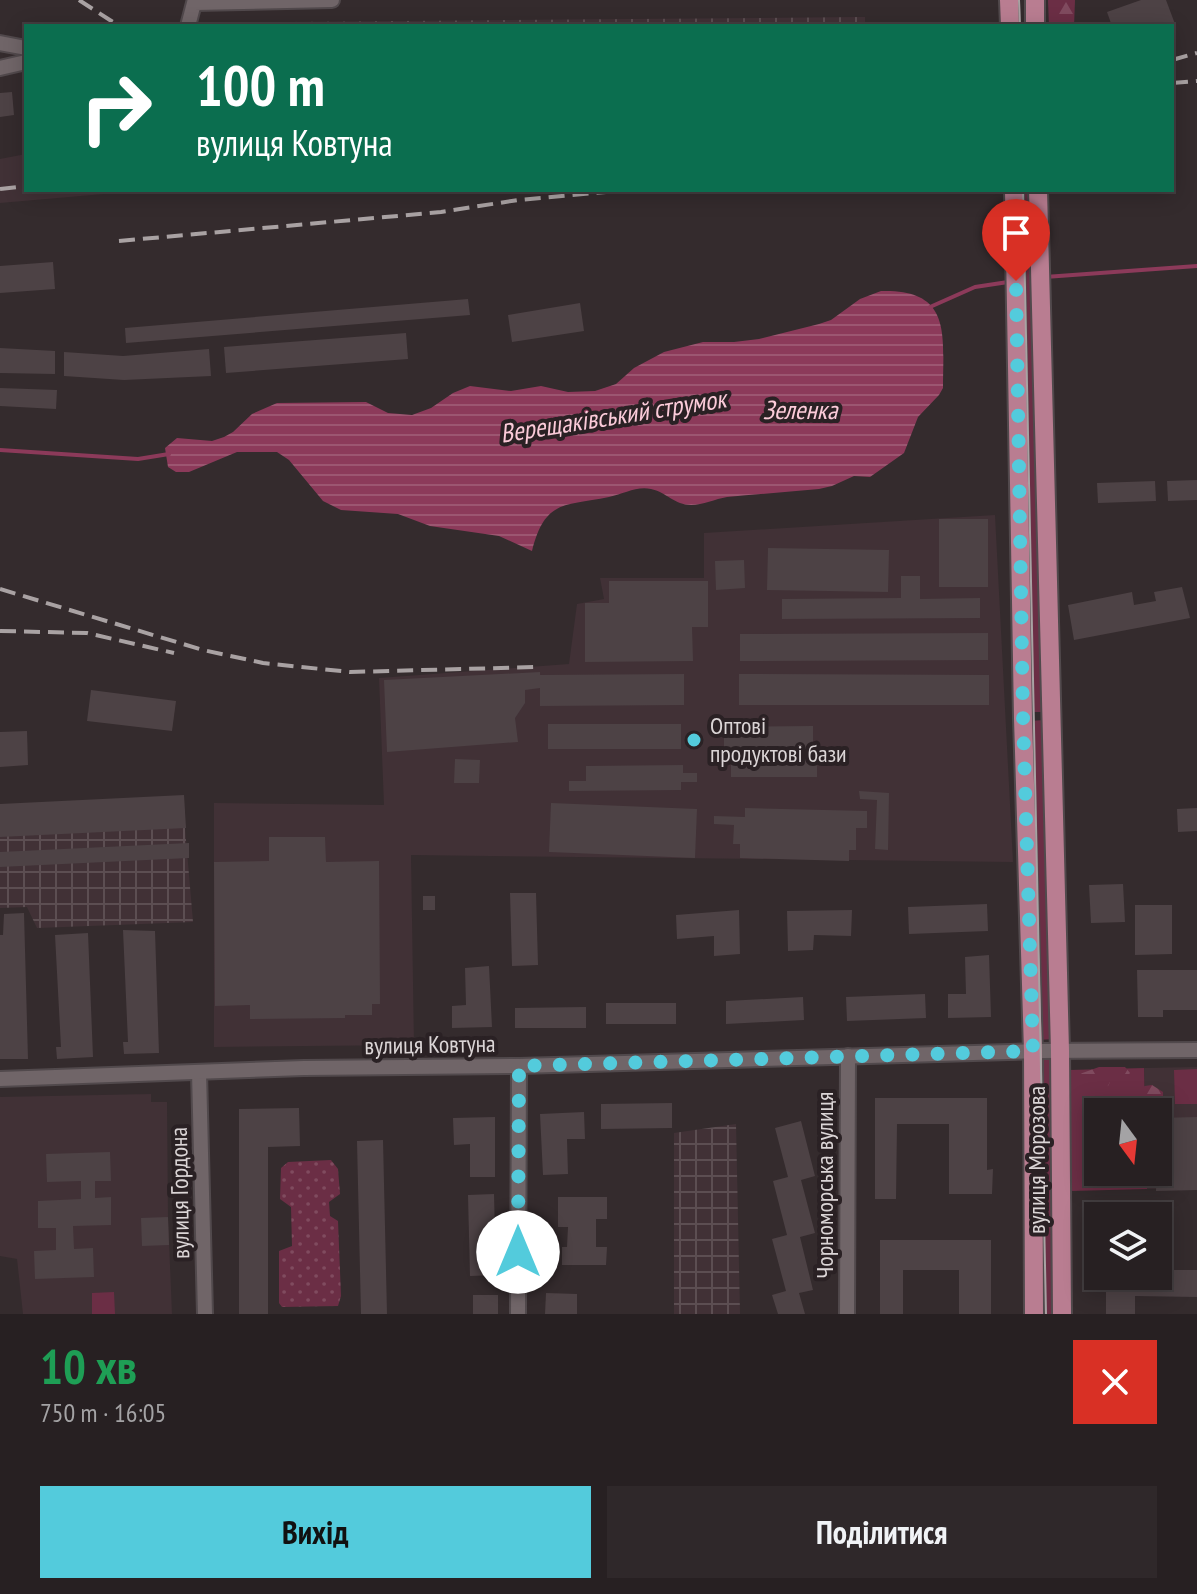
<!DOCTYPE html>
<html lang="uk">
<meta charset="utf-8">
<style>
body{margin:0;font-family:"PT Sans Narrow",sans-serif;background:#2f282a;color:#f1f3f6;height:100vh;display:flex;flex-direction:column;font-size:30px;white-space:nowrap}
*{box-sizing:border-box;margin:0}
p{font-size:26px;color:#a4a3a5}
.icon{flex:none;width:44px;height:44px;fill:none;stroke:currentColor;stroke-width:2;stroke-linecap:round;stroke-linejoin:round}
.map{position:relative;height:1314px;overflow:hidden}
.drawer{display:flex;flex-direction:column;background:#272022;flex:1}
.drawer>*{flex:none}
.banner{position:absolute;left:24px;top:24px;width:1150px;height:168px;border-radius:0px;box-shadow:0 4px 20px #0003,0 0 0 2px #433e40;background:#0b6e4f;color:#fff;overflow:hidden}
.needle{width:52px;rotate:165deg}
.controls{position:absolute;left:1084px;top:1098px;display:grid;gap:16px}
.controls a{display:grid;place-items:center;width:88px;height:88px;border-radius:0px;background:#272022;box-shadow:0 4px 20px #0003,0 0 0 2px #433e40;font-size:40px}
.pin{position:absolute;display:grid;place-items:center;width:68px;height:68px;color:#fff;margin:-82px -34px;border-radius:50% 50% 50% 0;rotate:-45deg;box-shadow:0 0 8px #0007}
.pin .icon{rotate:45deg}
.me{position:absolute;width:88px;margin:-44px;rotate:0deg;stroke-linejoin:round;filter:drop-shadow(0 0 6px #0008)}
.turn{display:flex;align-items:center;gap:28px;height:168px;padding:0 40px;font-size:36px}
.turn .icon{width:104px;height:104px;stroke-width:2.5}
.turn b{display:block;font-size:56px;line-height:68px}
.round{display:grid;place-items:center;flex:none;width:84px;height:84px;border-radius:0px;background:#2f282a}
.headline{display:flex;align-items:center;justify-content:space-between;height:136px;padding:0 40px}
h1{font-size:48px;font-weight:700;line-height:60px;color:#1e9e55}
.cta{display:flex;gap:16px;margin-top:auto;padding:16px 40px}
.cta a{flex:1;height:92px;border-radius:0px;background:#53cbdc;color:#111;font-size:32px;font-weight:700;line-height:92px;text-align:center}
.cta a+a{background:#2f282a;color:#f1f3f6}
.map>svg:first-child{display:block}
.built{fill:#413136}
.industrial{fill:url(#industrial-grid)}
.grass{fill:#6b2e45}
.forest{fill:url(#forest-firs)}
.park{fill:url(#park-dots)}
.water{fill:url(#water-rules)}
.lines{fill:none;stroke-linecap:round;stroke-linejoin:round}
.stream{stroke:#8c3a5a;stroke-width:4}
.building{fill:#4d4245}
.minor-casing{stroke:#51494c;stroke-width:18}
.major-casing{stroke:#51494c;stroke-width:22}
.minor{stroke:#706568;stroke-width:14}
.major{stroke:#b97d91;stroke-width:18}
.tram{stroke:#a9a2a3;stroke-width:2}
.rail{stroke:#a9a2a3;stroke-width:4;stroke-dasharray:16 8;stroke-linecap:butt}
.route{stroke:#53cbdc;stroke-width:14;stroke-dasharray:0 25.2}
.poi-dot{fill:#53cbdc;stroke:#2a2124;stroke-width:3}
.labels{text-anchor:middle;stroke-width:8;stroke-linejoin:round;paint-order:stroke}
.poi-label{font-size:24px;fill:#dbd5d6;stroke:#2a2124;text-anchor:start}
.street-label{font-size:24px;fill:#dbd5d6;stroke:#2a2124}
.water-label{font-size:26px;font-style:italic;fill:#fbcbd9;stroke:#2a2124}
</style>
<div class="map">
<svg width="1197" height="1314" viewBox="0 0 1197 1314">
<defs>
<pattern id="industrial-grid" width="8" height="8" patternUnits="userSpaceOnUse" patternTransform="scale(2)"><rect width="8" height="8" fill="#413136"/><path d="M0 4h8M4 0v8" fill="none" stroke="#5c4e52"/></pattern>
<pattern id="forest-firs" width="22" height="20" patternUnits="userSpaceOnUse" patternTransform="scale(2)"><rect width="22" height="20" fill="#6b2e45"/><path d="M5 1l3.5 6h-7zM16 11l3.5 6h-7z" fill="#804b5f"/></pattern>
<pattern id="park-dots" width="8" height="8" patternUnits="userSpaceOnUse" patternTransform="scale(2)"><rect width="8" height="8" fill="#6b2e45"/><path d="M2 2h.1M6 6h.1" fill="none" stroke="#804b5f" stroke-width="1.8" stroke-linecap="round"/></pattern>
<pattern id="water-rules" width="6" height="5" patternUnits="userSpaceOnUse" patternTransform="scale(2)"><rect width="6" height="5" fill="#8c3a5a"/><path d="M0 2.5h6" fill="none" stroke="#9c5671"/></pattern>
</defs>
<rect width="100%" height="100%" fill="#342b2d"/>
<g class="built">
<polygon points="26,154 26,190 150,190 0,203 0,159"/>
<polygon points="995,515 1013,862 411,855 414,1045 214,1047 214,803 384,805 379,678 569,664 577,604 604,599 600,578 704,578 704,533"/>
<polygon points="1197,1067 1197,1188 1147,1189 1147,1172 1158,1172 1158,1112 1145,1112 1144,1068"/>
<polygon points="151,1094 151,1102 167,1102 168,1217 172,1314 23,1314 17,1259 0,1256 0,1097"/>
</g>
<g class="industrial">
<polygon points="865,17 865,26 273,26 291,22"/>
<polygon points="183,805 193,922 37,928 27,907 0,908 0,812"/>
<polygon points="736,1124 740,1314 674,1314 674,1133"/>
</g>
<g class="grass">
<polygon points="1019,190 1035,190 1048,712 1029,712"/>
<polygon points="1045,720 1056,1039 1036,1040 1029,721"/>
<polygon points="1057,1054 1057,1314 1038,1314 1036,1055"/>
<polygon points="1144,1068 1145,1112 1098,1112 1098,1172 1147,1172 1147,1189 1072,1191 1069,1070"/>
<polygon points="1197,1069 1197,1104 1175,1104 1174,1070"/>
<polygon points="114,1292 115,1314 92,1314 92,1293"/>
</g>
<g class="forest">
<polygon points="1048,0 1075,0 1074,26 1049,26"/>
<polygon points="1099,1067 1125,1067 1130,1073 1121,1083 1110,1082 1108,1086 1097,1088 1095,1108 1082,1108 1074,1104 1074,1087 1077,1075"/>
<path d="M1152 1085 1163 1092V1106L1152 1111 1136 1108 1132 1099C1135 1088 1142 1086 1152 1085Z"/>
<polygon points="1080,1122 1087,1128 1083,1151 1075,1144 1073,1135"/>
</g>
<polygon class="park" points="331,1160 338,1169 340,1194 329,1202 330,1216 338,1221 341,1296 338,1306 282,1307 279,1303 279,1251 292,1246 291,1207 280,1199 281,1168 288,1162"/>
<path class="water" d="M881 291C952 289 943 334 943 388L939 395 918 417 904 453 870 477 854 476 832 486 819 489C788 492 758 494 727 497 715 499 703 505 691 505 675 505 666 492 651 489 636 486 624 494 609 497 565 506 545 499 532 551L499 536 430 526 398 514 341 510 323 501 289 460 277 452H237L189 472H176L168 467 165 448 177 438 212 441 224 437 233 432 252 414 277 403 366 402 388 413 412 415 431 408 453 393 470 386 511 391 541 386 568 392 595 391 616 384 634 368 664 352 703 342H734L759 339 819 324 831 320 860 299Z"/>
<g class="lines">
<g class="stream">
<polyline points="1045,277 1197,266"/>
<polyline points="930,307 975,287 1008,282"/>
<polyline points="0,450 138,459 169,454"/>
</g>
</g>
<g class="building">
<polygon points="1141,0 1166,0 1175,24 1112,26 1107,12"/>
<polygon points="12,92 14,115 0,117 0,93"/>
<polygon points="53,262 55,289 0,293 0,266"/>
<polygon points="468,299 470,315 126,343 125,328"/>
<polygon points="580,303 584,331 512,342 508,315"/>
<polygon points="406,333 408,359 226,373 224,347"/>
<polygon points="0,348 55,351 55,374 0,373"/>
<polygon points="209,349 211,376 124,380 64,376 64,352 123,356"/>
<polygon points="0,388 57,390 56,409 0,406"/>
<polygon points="1197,480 1197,500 1168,501 1167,481"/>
<polygon points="1155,481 1156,501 1098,503 1097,483"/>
<rect x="939" y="519" width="49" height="68"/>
<polygon points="768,548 889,550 888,592 767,590"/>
<polygon points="744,560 745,588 716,590 715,561"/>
<polygon points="901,576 920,576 920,599 980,598 980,618 782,619 782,599 901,598"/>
<polygon points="609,581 708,581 708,627 692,627 693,661 585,662 585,603 609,603"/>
<polygon points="1182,587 1190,618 1074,640 1068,605 1132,592 1134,605 1156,601 1154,592"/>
<polygon points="988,633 988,660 740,661 740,634"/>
<polygon points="540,672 540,675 684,674 684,705 540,706 540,688 525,690 525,703 515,718 518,742 387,752 384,680"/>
<polygon points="739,674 989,675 989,705 739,705"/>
<polygon points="91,690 176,701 172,731 87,721"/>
<rect x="548" y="724" width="133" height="25"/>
<polygon points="813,726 813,749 724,749 724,727"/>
<polygon points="27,731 28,765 0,767 0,732"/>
<rect x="731" y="757" width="86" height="20"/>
<polygon points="455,759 480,760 479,783 454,783"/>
<polygon points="683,765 683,773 697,773 697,782 681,782 681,790 569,791 569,781 586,781 586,766"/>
<polygon points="859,791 889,793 888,850 875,849 877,800 860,799"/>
<polygon points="184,795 186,828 0,837 0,804"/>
<polygon points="551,803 697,809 695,858 549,852"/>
<polygon points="745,808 867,811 867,828 856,828 856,850 849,850 849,861 740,858 740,844 733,844 734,825 714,824 714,816 745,817"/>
<polygon points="1197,808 1197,831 1178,832 1177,809"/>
<polygon points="269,837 325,837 326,862 379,861 380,1004 372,1004 372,1015 345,1015 345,1018 250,1019 250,1005 215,1006 214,862 269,861"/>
<polygon points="189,843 189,858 0,867 0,852"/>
<polygon points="1123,884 1125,922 1091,923 1089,885"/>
<polygon points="510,893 536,893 538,965 512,966"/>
<rect x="423" y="896" width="12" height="14"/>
<polygon points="987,904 988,931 909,934 908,907"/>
<polygon points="1135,905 1172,905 1172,954 1135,955"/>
<polygon points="739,910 740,954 714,956 714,936 677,939 676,915"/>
<polygon points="852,910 851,936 814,935 813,950 788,951 787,911"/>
<polygon points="24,913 28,1059 0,1059 0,935 3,935 4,914"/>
<polygon points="123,930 155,931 159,1053 124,1054 123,1042 128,1042"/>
<polygon points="88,933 93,1057 57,1059 56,1047 61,1047 55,935"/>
<polygon points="989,955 991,1017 948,1018 948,994 966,994 965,957"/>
<polygon points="489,966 492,1027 452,1028 452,1006 466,1005 465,968"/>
<polygon points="1137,970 1197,970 1197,1010 1163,1010 1163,1017 1138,1017"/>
<polygon points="925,994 926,1018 847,1021 846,997"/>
<polygon points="803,997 804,1020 726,1024 726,1001"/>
<rect x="606" y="1003" width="70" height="21"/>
<polygon points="586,1007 586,1028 515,1028 515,1008"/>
<polygon points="875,1098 987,1098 987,1170 993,1169 992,1194 949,1194 949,1124 897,1124 896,1199 875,1199"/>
<polygon points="672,1103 672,1128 601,1129 601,1104"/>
<polygon points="299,1108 300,1146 268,1147 268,1314 239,1314 239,1109"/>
<polygon points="584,1112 585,1139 567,1139 568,1174 543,1175 540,1114"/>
<polygon points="495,1117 495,1177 470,1177 470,1144 454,1145 453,1118"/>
<polygon points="1197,1117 1197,1190 1156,1191 1158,1118"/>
<polygon points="801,1121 815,1176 801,1180 815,1233 800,1237 813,1290 799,1293 805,1314 778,1314 772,1295 786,1291 772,1239 787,1235 773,1181 788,1177 775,1128"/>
<polygon points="383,1140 387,1314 361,1314 357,1141"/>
<polygon points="110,1152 111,1181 95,1181 95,1198 111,1197 111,1225 73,1226 74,1249 93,1248 94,1277 35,1279 34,1251 56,1250 56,1228 38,1228 38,1201 81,1199 81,1181 47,1182 46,1154"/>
<polygon points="494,1194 496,1275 470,1276 468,1195"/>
<polygon points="558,1197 607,1197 607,1219 596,1219 596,1247 607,1247 606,1265 562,1265 562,1247 567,1247 568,1227 558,1227"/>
<polygon points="168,1217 169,1245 142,1246 141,1218"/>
<polygon points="880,1240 991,1240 991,1314 959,1314 959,1270 903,1270 903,1314 880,1314"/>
<polygon points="1158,1270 1197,1270 1197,1297 1135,1296 1135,1314 1106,1314 1106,1276 1158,1276"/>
<polygon points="546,1293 577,1294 577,1314 545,1314"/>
<rect x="473" y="1295" width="25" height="19"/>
</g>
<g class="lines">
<defs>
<g id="minor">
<polyline points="188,26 194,3 332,0"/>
<polyline points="0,43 26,48"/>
<polyline points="0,68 26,62"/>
<polyline points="199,1072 205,1314"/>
<polyline points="0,1079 304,1068 519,1066 1040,1051 1197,1050"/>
<polyline points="518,1314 519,1066"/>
<polyline points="847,1314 848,1056"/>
</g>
<g id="major">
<polyline points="1009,0 1010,26"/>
<polyline points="1035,0 1035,26"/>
<polyline points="1014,190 1023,718 1033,1051 1034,1314"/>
<polyline points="1038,190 1060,1051 1062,1314"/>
</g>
</defs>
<use href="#minor" class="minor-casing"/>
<use href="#major" class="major-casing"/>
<use href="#minor" class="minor"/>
<use href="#major" class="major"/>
<g class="tram">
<polyline points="1019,0 1020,26"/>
<polyline points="1023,190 1046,1314"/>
</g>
<g class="rail">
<polyline points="79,0 119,26"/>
<polyline points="1172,60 1197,53"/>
<polyline points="1172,83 1197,81"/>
<polyline points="0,189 26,186"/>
<polyline points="119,241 441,212 518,200 628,190"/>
<polyline points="0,589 203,650 263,663 350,672 537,667"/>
<polyline points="0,631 87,633 174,653"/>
</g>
</g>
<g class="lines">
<polyline class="route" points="518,1252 519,1066 1033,1051 1023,718 1016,281"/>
</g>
<circle class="poi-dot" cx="694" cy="740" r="8"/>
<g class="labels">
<g class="poi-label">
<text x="710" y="734">Оптові<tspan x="710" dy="28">продуктові бази</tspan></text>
</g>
<g class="street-label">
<text transform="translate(430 1045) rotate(-1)" y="8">вулиця Ковтуна</text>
<text transform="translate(1037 1160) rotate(-90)" y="8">вулиця Морозова</text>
<text transform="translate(825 1185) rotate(-90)" y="8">Чорноморська вулиця</text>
<text transform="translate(180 1193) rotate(-91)" y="8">вулиця Гордона</text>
</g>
<g class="water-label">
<text x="800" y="419">Зеленка</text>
<text transform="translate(613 416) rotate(-9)" y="9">Верещаківський струмок</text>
</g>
</g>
</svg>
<div class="controls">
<a><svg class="needle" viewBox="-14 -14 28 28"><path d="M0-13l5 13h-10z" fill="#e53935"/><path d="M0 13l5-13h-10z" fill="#a4a3a5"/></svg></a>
<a><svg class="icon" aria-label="layers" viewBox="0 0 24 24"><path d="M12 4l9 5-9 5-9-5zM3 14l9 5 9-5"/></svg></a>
</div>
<div class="pin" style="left:1016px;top:281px;background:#d93025"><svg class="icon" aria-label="arrive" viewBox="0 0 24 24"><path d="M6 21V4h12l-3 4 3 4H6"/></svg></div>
<svg class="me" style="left:518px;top:1252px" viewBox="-20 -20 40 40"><circle r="19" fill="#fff"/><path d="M0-13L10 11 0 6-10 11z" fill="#53cbdc"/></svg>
<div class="banner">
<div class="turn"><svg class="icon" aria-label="right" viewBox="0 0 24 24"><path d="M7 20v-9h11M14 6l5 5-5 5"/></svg><div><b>100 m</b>вулиця Ковтуна</div></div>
</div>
</div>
<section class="drawer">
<div class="headline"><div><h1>10 хв</h1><p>750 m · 16:05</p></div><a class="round" style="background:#d93025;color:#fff"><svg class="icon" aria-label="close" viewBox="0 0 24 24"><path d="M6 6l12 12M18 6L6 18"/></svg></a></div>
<div class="cta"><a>Вихід</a><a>Поділитися</a></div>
</section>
